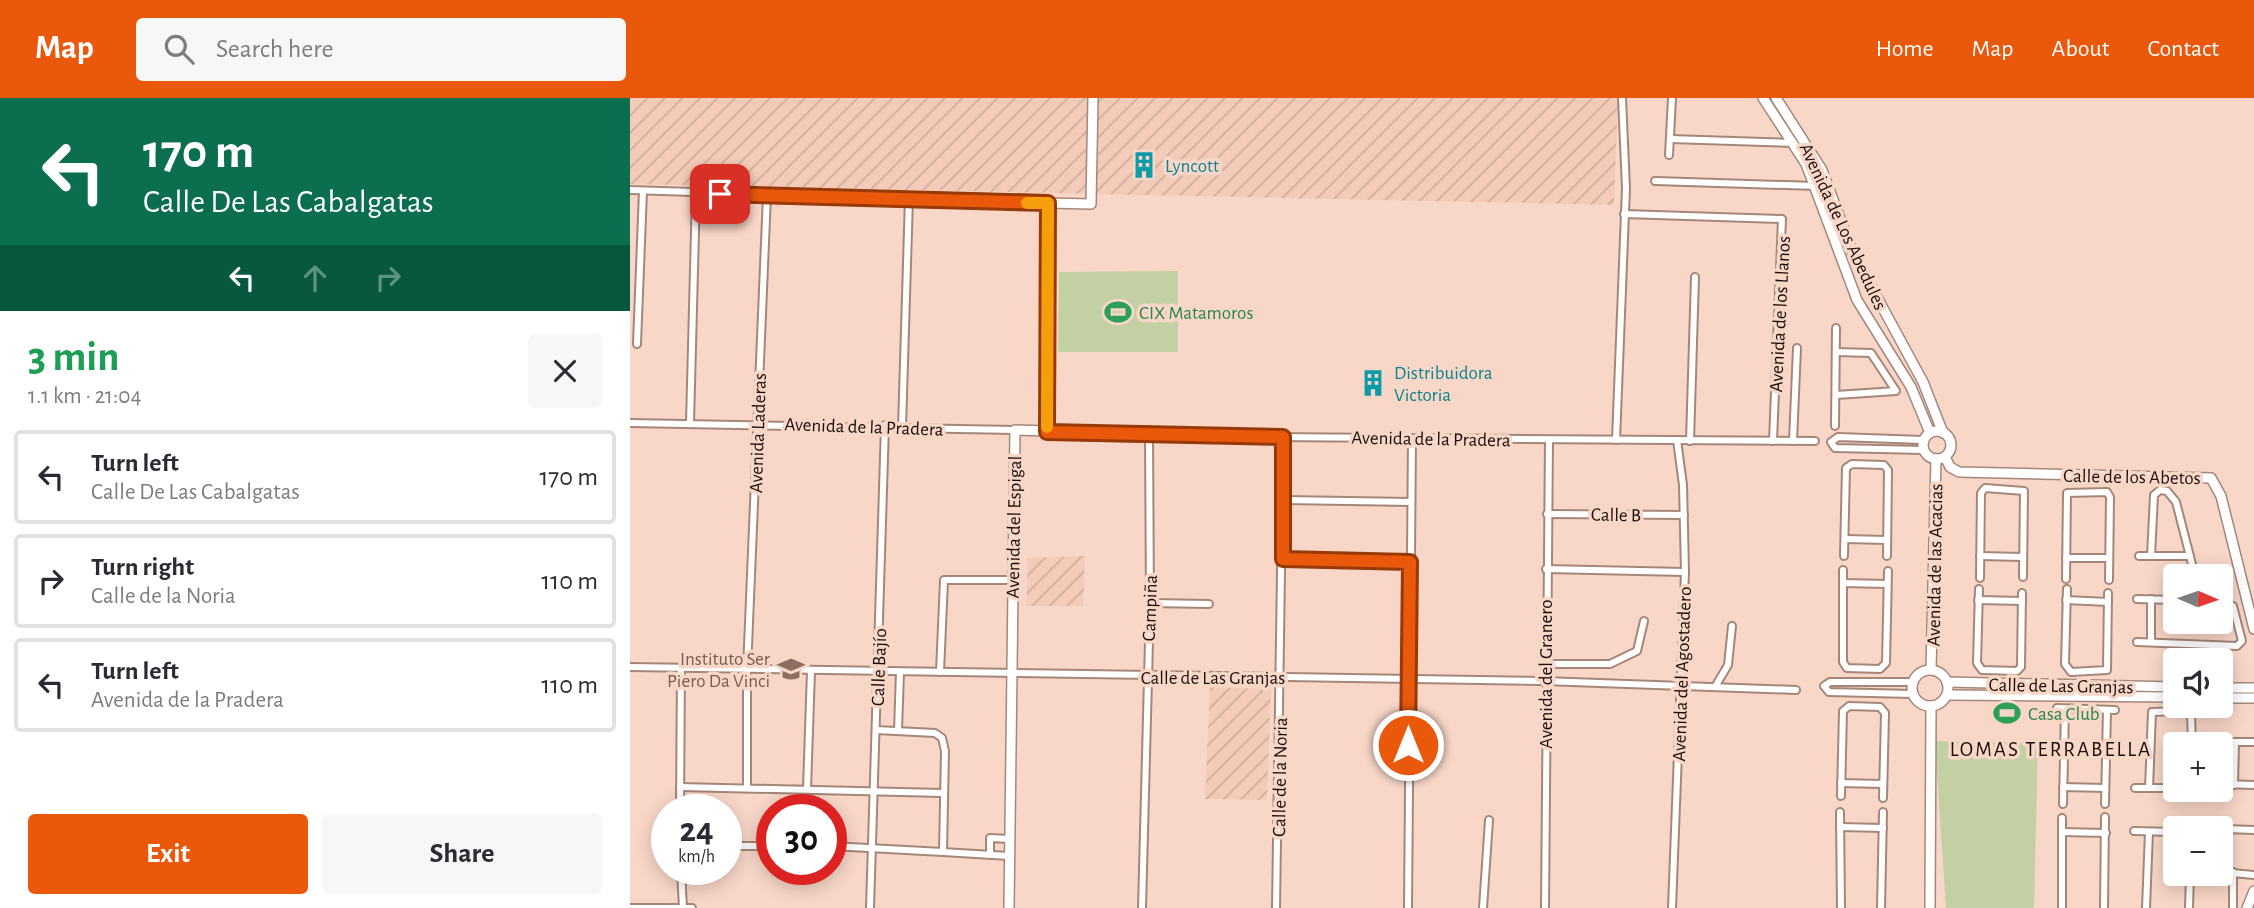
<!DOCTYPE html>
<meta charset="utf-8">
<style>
body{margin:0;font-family:"Alegreya Sans",sans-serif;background:#f7f7f7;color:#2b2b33;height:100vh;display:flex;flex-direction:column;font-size:26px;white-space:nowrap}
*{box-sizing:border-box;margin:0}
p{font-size:23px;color:#7c7c81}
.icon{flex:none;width:38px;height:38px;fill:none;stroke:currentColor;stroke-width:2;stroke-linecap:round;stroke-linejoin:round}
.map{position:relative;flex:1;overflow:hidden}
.drawer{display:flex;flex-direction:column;background:#fff;width:630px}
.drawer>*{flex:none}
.banner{background:#0b6e4f;color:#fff;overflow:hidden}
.needle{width:46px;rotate:92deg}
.fabs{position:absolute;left:1533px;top:466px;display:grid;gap:14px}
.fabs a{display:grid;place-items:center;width:70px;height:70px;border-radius:7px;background:#fff;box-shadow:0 4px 18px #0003;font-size:35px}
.speed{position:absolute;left:21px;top:696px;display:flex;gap:14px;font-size:35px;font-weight:700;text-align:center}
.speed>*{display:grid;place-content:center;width:91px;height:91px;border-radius:50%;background:#fff;box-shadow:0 4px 18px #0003;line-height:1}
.speed small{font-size:18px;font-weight:400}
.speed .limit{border:10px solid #d22;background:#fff;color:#111}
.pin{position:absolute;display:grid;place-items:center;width:60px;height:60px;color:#fff;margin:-30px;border-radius:14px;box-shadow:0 4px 10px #0006}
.me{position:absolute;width:77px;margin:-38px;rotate:0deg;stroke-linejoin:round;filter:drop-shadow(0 0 5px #0008)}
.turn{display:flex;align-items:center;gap:24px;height:147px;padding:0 28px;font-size:32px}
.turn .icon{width:91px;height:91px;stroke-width:2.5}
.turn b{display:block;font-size:49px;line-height:60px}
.lanes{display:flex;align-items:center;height:66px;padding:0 28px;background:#0003;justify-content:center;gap:35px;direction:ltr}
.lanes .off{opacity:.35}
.round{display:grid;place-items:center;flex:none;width:74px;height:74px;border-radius:7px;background:#f7f7f7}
.summary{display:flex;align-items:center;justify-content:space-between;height:119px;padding:0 28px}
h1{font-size:42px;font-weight:600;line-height:52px;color:#1e9e55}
.button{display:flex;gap:14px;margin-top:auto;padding:14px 28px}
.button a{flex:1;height:80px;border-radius:7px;background:#ea580c;color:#fff;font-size:28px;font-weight:600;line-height:80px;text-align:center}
.button a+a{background:#f7f7f7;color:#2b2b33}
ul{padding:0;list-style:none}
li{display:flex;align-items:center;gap:21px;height:94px;margin:0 14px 10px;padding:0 14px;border:4px solid #e1e1e2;border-radius:7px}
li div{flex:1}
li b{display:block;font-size:26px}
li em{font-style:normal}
header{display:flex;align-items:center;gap:42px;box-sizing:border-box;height:98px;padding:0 35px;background:#ea580c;color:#fff}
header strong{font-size:33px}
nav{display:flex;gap:38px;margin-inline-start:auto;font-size:24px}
.search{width:490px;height:63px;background:#f7f7f7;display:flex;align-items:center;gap:18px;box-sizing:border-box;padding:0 24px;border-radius:7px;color:#7c7c81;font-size:26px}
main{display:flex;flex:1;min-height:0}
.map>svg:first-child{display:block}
.industrial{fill:url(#industrial-furrows)}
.grass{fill:#c2d0a3}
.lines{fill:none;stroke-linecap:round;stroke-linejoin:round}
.street-casing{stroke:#a58779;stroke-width:10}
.secondary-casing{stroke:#a58779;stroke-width:12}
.street{stroke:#fff;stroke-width:6}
.secondary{stroke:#fff;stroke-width:9}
.route-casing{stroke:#983908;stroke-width:18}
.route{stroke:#ea580c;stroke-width:12}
.slow{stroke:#f59e0b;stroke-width:12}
.labels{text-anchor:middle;stroke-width:7;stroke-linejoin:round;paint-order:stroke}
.culture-label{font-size:19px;fill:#0d838f;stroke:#f8d7c8;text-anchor:start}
.street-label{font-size:19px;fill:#1b100b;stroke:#f8d7c8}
.leisure-label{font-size:19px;fill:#27864d;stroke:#f8d7c8;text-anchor:start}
.education-label{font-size:19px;fill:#785e54;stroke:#f8d7c8;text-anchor:end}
.neighbourhood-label{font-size:21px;letter-spacing:2px;fill:#1b100b;stroke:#f8d7c8}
</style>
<header>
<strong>Map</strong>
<div class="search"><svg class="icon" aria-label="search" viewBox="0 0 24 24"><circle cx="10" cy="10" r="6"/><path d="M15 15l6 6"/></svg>Search here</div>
<nav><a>Home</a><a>Map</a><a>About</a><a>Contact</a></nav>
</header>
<main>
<section class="drawer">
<div class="banner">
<div class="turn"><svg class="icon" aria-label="left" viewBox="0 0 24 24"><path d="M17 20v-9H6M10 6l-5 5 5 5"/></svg><div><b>170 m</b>Calle De Las Cabalgatas</div></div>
<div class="lanes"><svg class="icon" aria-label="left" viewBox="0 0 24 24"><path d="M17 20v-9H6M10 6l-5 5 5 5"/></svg><svg class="icon off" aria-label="ahead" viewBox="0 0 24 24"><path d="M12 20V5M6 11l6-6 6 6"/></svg><svg class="icon off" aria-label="right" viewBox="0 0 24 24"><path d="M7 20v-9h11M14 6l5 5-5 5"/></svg></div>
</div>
<div class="summary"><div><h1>3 min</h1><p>1.1 km · 21:04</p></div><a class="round"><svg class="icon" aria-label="close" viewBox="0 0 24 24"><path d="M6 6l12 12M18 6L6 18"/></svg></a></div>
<ul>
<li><svg class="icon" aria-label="left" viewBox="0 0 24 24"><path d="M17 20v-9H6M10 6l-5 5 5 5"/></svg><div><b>Turn left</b><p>Calle De Las Cabalgatas</p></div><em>170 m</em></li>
<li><svg class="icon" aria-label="right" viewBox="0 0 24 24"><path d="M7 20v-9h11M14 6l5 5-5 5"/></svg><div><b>Turn right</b><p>Calle de la Noria</p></div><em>110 m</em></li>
<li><svg class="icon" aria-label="left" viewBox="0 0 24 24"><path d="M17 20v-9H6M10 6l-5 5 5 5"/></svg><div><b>Turn left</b><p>Avenida de la Pradera</p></div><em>110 m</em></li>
</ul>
<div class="button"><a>Exit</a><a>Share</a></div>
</section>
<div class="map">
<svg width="1624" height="810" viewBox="0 0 1624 810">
<defs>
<pattern id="industrial-furrows" width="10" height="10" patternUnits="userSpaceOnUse" patternTransform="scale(1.75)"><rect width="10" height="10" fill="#f3cbb8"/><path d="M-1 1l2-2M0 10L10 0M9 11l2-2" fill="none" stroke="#d0ad9d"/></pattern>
</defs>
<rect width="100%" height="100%" fill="#f8d7c8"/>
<g class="industrial">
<polygon points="0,0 988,0 984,107 0,86"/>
<polygon points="455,458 453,508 396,508 398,460"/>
<polygon points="580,589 641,591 637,702 575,701"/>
</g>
<g class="grass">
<polygon points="548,173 548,254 428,254 429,174"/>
<polygon points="1305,643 1408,645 1404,810 1316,810"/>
</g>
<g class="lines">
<defs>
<g id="street">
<polyline points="1040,41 1164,45"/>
<polyline points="1039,57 1042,0"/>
<polyline points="1025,83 1186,88"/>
<polyline points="0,92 418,105"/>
<polyline points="994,116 1152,121 1143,343"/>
<polyline points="7,246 13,93"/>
<polyline points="1206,254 1241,255 1266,293 1206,297"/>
<polyline points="0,325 385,332"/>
<polyline points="60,325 66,95"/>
<polyline points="1205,328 1206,230"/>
<polyline points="272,330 279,100"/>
<polyline points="417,333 629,339 1185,343"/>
<polyline points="986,342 996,90 992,0"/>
<polyline points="1293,342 1208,339 1201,344 1205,350 1293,352"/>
<polyline points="1060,343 1065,179"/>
<polyline points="1163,343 1167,250"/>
<polyline points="654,402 781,404"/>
<polyline points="917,416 1054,417"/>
<polyline points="1215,441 1257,442"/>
<polyline points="1214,458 1216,370 1222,366 1254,367 1258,372 1257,458"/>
<polyline points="1350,458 1393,459"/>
<polyline points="1509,458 1560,458"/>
<polyline points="1521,458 1524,397 1530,392 1537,393 1546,404 1564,474"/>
<polyline points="1436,460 1479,460"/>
<polyline points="653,461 780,464"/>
<polyline points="916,471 1055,474"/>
<polyline points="1213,472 1213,564 1217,570 1250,571 1256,565 1258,473"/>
<polyline points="1350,480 1351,395 1355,390 1394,393 1393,479"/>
<polyline points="1436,481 1437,395 1477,394 1480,399 1479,482"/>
<polyline points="1213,485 1257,486"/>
<polyline points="1349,491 1347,565 1352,572 1387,573 1391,569 1392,495"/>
<polyline points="1437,491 1435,566 1441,574 1477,572 1478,495"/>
<polyline points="1507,501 1545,502"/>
<polyline points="1348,502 1392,503"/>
<polyline points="1436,502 1478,504"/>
<polyline points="520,505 579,506"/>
<polyline points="1507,544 1607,548 1612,543 1603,508 1591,503"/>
<polyline points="1521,544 1521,501"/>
<polyline points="915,566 980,566 1007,553 1014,523"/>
<polyline points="0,569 914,583 1166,592"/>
<polyline points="310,574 314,482 382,482"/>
<polyline points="1085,589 1098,567 1102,528"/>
<polyline points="1283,596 1199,594 1194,588 1200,584 1283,584"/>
<polyline points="1427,610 1485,612"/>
<polyline points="268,633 270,574"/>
<polyline points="1590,644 1624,644"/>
<polyline points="1211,685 1253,686"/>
<polyline points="1591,686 1624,687"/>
<polyline points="1604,687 1605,644"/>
<polyline points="50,689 313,695"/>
<polyline points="1433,689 1475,690"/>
<polyline points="117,690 117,572 137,97"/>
<polyline points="1505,690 1545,690"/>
<polyline points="1519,690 1522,614 1555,613 1561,616 1562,646"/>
<polyline points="177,691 181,573"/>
<polyline points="1211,698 1213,613 1219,608 1250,609 1255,615 1253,700"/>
<polyline points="1433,706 1435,611"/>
<polyline points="1475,706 1477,612"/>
<polyline points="50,712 51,570"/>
<polyline points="1210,714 1211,810"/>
<polyline points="1210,729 1253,730"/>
<polyline points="1594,731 1624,732"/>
<polyline points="1504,733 1545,734"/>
<polyline points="1432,734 1476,735"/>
<polyline points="96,748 142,748"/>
<polyline points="201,748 313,754 315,653 312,640 305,635 246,632"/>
<polyline points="313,754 379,758"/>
<polyline points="360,757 360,740 379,741"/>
<polyline points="51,772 53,810"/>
<polyline points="1591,774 1624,777"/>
<polyline points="1603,809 1603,774"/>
<polyline points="0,810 62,810"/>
<polyline points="240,810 255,327"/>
<polyline points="512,810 520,505 519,337"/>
<polyline points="646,810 653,339"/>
<polyline points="778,810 782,340"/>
<polyline points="853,810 859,722"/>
<polyline points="915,810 919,342"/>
<polyline points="1042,810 1055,474 1053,387 1047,342"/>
<polyline points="1251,810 1253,714"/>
<polyline points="1432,810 1432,720"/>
<polyline points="1474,810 1475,719"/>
<polyline points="1516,810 1519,734"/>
<polyline points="1559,810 1560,775"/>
</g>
<g id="secondary">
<polyline points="1133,0 1176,66 1227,202 1281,289 1300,335"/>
<polyline points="1146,0 1192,72 1223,155 1293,284 1313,335"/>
<circle cx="1307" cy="347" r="14"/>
<polyline points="1315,359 1320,369 1329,374 1581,380 1591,398 1624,531"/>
<polyline points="1301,572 1306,361"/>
<circle cx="1300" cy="590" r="18"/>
<polyline points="1317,584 1545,589"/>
<polyline points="1591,590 1624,590"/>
<polyline points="1317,597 1545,599"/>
<polyline points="1591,600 1624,600"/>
<polyline points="379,810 385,332 417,333 418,105 461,106 463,0"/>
<polyline points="1300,810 1301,608"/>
<polyline points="1617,810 1624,793"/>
</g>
</defs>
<use href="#street" class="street-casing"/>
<use href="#secondary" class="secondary-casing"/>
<use href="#street" class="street"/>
<use href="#secondary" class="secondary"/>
</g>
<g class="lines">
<defs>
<polyline id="route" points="90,96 418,105 417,334 653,339 653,461 780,464 778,647"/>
</defs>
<use href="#route" class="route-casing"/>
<use href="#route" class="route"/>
<polyline class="slow" points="397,105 418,105 417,329"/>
</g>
<defs>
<symbol id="building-bare" viewBox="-9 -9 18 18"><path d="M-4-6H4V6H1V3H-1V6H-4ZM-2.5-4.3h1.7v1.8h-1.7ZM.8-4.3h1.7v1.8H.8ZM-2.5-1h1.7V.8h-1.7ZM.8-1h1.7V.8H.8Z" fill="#0f9aa8" stroke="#f8d7c8" stroke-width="2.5" paint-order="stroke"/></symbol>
<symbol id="stadium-bare" viewBox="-9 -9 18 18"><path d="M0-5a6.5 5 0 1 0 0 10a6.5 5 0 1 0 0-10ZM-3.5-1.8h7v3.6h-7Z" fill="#2e9e5b" stroke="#f8d7c8" stroke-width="2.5" paint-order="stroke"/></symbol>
<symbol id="school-bare" viewBox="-9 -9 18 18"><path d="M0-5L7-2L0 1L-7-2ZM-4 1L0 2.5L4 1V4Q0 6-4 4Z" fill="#8d6e63" stroke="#f8d7c8" stroke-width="2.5" paint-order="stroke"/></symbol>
</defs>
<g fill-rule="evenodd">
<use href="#building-bare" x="495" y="48" width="38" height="38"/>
<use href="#stadium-bare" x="469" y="195" width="38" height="38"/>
<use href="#building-bare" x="724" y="266" width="38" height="38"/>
<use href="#school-bare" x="142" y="552" width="38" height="38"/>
<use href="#stadium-bare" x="1358" y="596" width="38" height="38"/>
</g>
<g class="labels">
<g class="culture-label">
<text x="535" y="74">Lyncott</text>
<text x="764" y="281">Distribuidora<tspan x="764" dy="22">Victoria</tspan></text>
</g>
<g class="street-label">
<text transform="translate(1214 128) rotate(65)" y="7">Avenida de Los Abedules</text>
<text transform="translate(1149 216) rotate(-87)" y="7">Avenida de los Llanos</text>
<text transform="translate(234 328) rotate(2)" y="7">Avenida de la Pradera</text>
<text transform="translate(127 335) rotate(-88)" y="7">Avenida Laderas</text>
<text transform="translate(801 340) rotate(1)" y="7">Avenida de la Pradera</text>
<text transform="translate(1502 378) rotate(1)" y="7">Calle de los Abetos</text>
<text transform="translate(986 416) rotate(1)" y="7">Calle B</text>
<text transform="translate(383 429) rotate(-89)" y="7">Avenida del Espigal</text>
<text transform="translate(1304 467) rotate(-89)" y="7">Avenida de las Acacias</text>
<text transform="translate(519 510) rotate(-88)" y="7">Campiña</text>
<text transform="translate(248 569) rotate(-88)" y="7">Calle Bajío</text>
<text transform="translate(915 576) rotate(-90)" y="7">Avenida del Granero</text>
<text transform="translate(1051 576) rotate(-88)" y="7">Avenida del Agostadero</text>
<text x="583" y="586">Calle de Las Granjas</text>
<text transform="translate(1431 587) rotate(1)" y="7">Calle de Las Granjas</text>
<text transform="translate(649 679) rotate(-89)" y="7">Calle de la Noria</text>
</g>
<g class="leisure-label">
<text x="509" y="221">CIX Matamoros</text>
<text x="1398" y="622">Casa Club</text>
</g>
<g class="education-label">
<text x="140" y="567">Instituto Ser<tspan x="140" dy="22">Piero Da Vinci</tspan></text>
</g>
<g class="neighbourhood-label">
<text x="1421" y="658">LOMAS TERRABELLA</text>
</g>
</g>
</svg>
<div class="fabs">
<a><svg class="needle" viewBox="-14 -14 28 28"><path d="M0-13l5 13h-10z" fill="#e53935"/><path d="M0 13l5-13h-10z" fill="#7c7c81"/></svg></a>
<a><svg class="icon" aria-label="sound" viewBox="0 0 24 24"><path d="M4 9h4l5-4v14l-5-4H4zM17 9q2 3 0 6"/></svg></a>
<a>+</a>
<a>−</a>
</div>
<div class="speed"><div>24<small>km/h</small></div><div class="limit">30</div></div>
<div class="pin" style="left:90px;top:96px;background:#d93025"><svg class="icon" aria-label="arrive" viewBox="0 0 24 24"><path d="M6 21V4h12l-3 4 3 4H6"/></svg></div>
<svg class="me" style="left:778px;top:647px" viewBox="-20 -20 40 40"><circle r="17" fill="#ea580c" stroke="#fff" stroke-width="3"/><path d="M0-11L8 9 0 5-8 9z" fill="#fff"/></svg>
</div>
</main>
